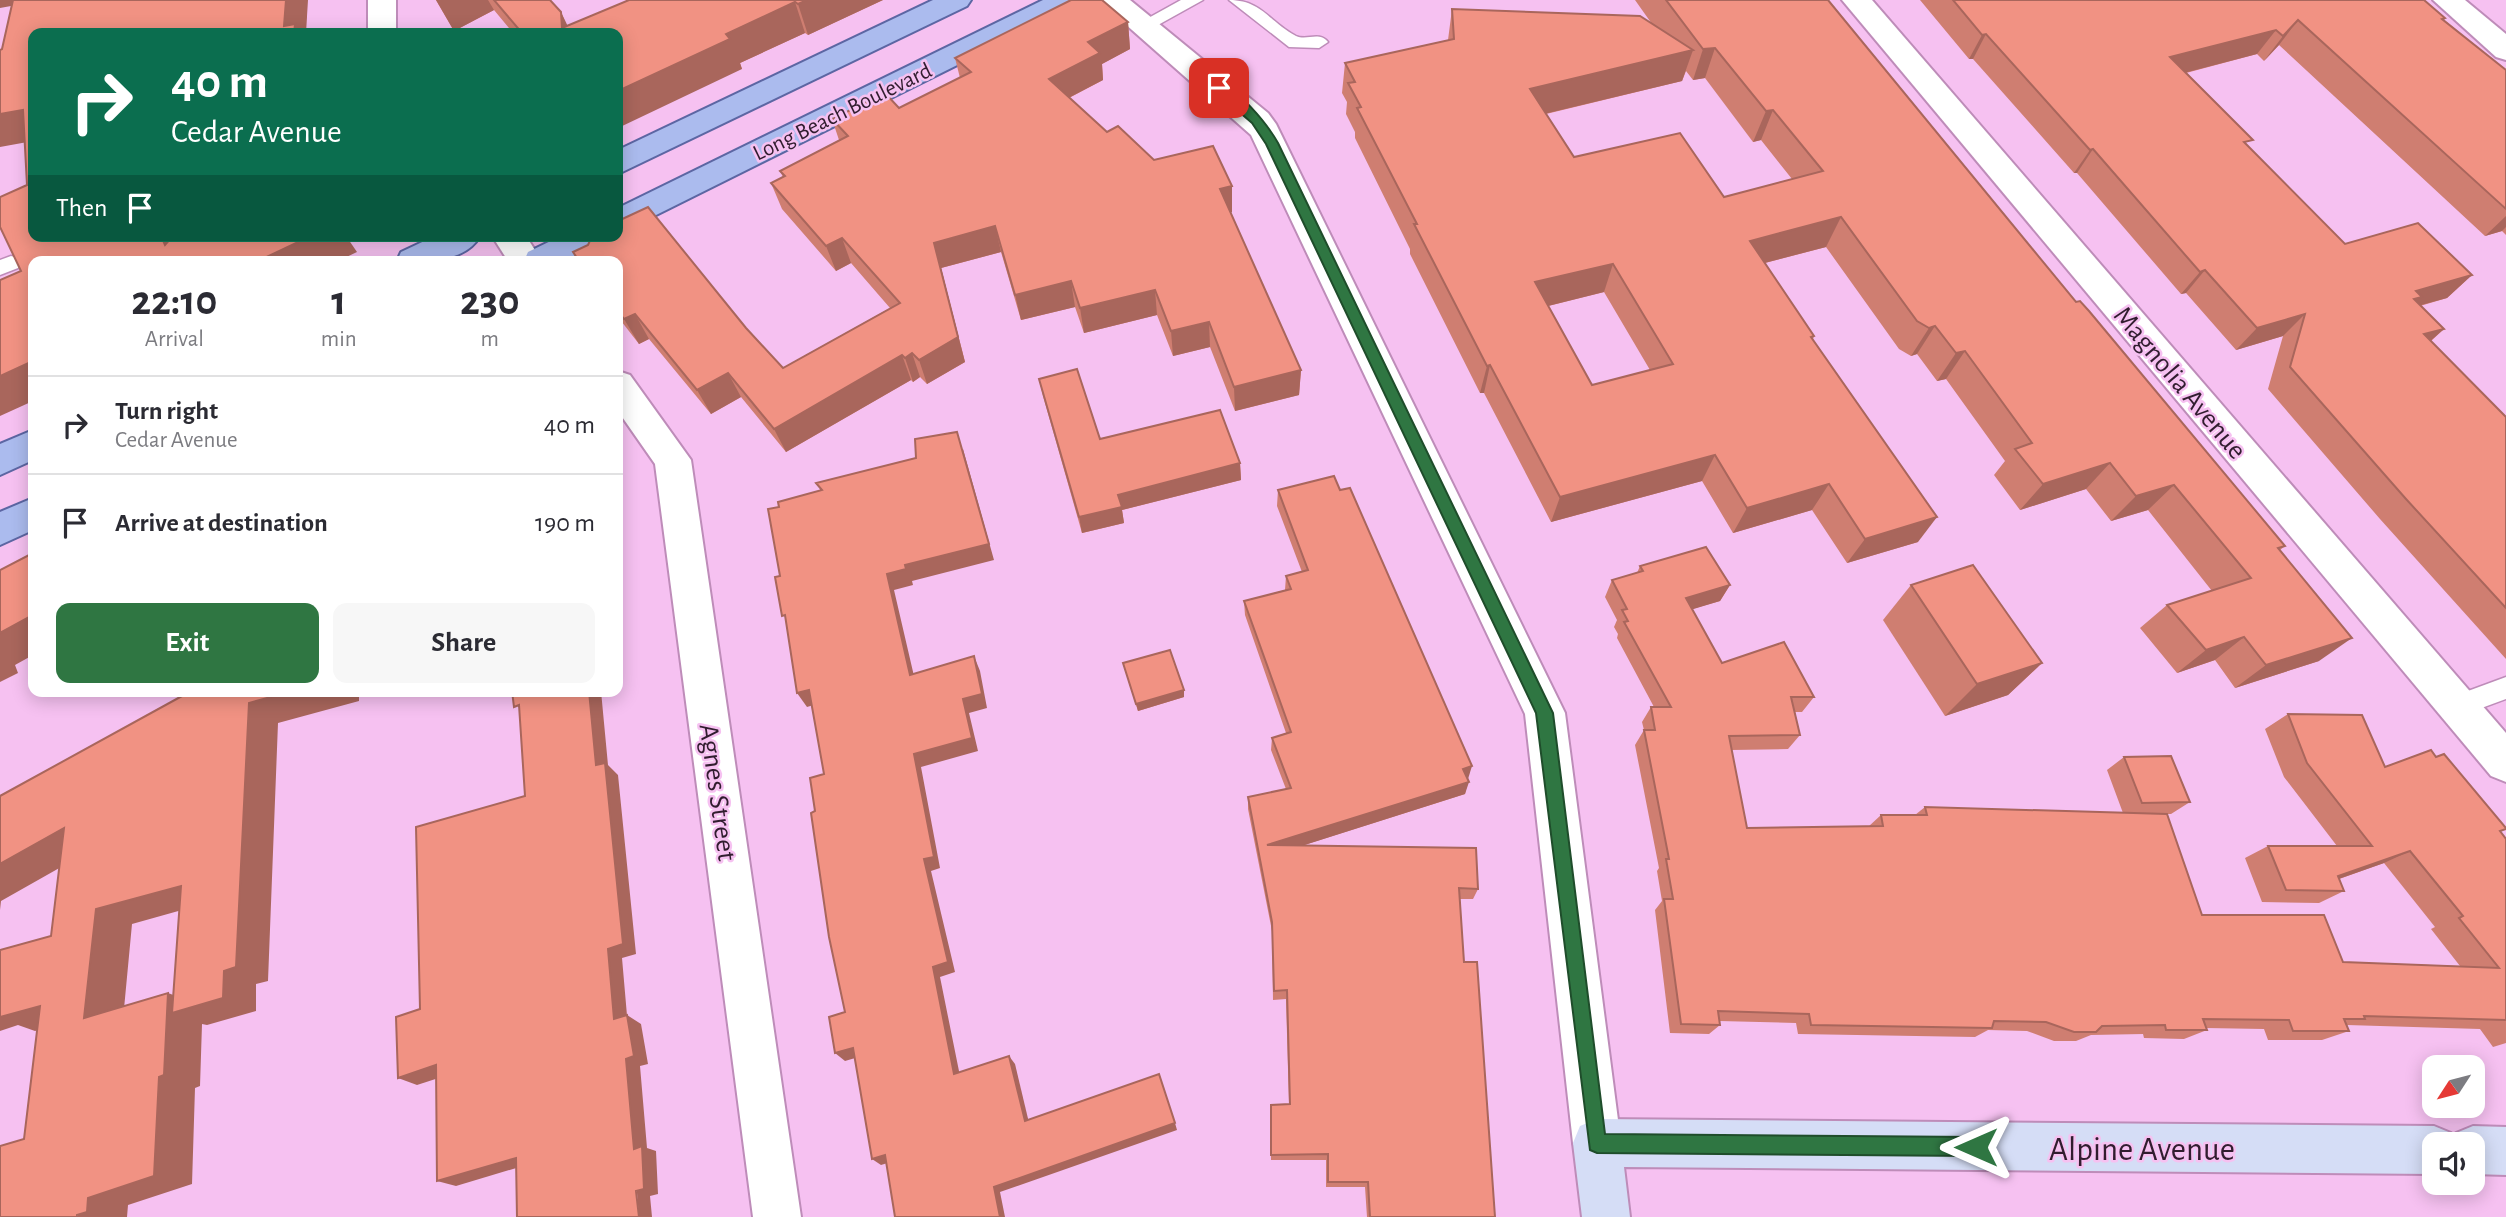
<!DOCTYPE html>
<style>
body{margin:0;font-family:"Alegreya Sans",sans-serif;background:#f7f7f7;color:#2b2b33;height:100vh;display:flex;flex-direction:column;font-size:26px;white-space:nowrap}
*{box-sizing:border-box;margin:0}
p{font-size:23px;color:#7c7c81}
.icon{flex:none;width:38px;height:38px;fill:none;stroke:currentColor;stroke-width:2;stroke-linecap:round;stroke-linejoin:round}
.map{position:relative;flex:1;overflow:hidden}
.panel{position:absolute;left:28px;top:256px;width:595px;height:441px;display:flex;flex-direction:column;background:#fff;border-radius:14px;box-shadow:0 4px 18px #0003}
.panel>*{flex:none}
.guide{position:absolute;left:28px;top:28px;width:595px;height:214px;border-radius:14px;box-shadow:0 4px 18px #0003;background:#0b6e4f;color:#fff;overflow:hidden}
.needle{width:46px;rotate:234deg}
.controls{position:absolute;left:2422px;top:1055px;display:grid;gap:14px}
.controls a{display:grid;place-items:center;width:63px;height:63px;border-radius:14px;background:#fff;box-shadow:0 4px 18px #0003;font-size:35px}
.pin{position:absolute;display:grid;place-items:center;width:60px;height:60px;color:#fff;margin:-30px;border-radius:14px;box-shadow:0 4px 10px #0006}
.me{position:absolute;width:77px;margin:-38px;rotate:270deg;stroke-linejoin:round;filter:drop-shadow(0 0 5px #0008)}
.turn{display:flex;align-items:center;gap:24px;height:147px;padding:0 28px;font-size:32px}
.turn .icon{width:91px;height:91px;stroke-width:2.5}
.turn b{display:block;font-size:49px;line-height:60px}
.then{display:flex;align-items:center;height:66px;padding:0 28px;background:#0003;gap:14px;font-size:26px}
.eta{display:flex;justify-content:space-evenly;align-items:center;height:119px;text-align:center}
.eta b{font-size:42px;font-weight:600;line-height:49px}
.primary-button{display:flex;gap:14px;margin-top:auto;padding:14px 28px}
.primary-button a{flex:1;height:80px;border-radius:14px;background:#2f7642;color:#fff;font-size:28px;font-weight:600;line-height:80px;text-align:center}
.primary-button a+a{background:#f7f7f7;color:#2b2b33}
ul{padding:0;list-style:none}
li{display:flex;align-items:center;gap:21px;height:98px;padding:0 28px;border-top:2px solid #e1e1e2}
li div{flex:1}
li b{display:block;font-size:26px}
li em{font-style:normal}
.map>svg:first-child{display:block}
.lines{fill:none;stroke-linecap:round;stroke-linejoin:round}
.lane-casing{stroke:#be8cb9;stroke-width:3}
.street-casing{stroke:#be8cb9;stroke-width:4}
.secondary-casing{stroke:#be8cb9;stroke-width:4}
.primary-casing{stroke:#5c66a3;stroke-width:4}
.lane{fill:#fff;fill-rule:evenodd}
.street{fill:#fff;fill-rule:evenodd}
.secondary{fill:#d5ddf6;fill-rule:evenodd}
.primary{fill:#abbbee;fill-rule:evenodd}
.wall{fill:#cf7e71;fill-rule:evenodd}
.shaded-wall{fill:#a9665c}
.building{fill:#f19283;stroke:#a9665c;stroke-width:2;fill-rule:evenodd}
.route{fill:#2f7642;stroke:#1f4d2b;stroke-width:2}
.labels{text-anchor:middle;stroke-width:5;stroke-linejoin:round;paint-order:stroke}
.far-street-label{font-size:23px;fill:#311d2f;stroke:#f6c1f1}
.street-label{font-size:28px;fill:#311d2f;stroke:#f6c1f1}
.near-street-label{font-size:33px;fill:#311d2f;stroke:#f6c1f1}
</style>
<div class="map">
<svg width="2506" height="1217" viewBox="0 0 2506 1217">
<rect width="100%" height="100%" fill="#f6c1f1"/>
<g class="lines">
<defs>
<g id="lane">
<polygon points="1181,0 1203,0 1149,30 1143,32 1134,26"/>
<path d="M1229 0C1262 0 1269 22 1296 36 1307 41 1319 31 1328 42L1319 48 1289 47Z"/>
<polygon points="11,256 18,258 21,263 18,268 0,275 0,260"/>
<polygon points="2506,677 2506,699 2457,717 2449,714 2445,706 2449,698"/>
</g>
<g id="street">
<rect x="368" y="0" width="28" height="33"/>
<polygon points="1098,0 1130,0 1268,113 1276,124 1565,713 1621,1143 1614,1160 1597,1167 1580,1160 1573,1143 1525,714 1251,135"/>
<polygon points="1842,0 1872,0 2506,733 2506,782 2491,776"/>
<polygon points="2433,0 2465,0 2506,34 2506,60 2496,57"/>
<polygon points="492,236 526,236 542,261 508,261"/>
<polygon points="618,371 630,375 691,460 801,1217 753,1217 655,464 618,411"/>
</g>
<polygon id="secondary" points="1597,1119 2434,1126 2451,1133 2454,1140 2456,1133 2473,1126 2506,1127 2506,1175 2473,1174 2473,1144 2434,1144 2434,1174 1624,1167 1630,1217 1582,1217 1573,1143 1580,1126"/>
<g id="primary">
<polygon points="933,0 971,0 967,6 618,174 618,150"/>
<polygon points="1043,0 1080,0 1076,6 618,234 618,208"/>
<path d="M435 236H480C464 264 424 261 397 261L401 252Z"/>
<path d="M561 236H606C590 264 551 261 524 261L528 252Z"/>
<polygon points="33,430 33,460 0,475 0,444"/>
<polygon points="33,498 33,530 0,545 0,512"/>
</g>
</defs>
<use href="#lane" class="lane-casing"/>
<use href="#street" class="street-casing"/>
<use href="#secondary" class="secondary-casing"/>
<use href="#primary" class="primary-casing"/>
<use href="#lane" class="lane"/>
<use href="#street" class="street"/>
<use href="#secondary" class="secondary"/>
<use href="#primary" class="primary"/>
</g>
<g class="wall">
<polygon points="436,0 550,0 561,12 567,26 629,0 883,0 808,35 805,33 740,63 742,69 618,33 513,33 494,10 454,31"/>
<polygon points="1071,0 1102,0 1128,22 1130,49 1102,64 1103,80 1069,98 1107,132 1118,126 1154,160 1213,146 1232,186 1232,212 1230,213 1301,370 1299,395 1235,411 1210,347 1173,356 1157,315 1084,333 1075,307 1021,320 1001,252 941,268 965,362 927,384 920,377 913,382 911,380 786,452 741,397 711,414 649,339 639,344 618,317 618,261 578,261 573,252 588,245 592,236 618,236 618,221 648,207 746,328 783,368 890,308 851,263 836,271 782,209 771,183 783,177 780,171 839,140 832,119 885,93 899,108 960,78 955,58"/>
<path d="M1635 0H1828L2076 302 2285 546 2280 550 2319 661 2235 688 2215 660 2177 673 2140 628 2167 605 2212 591 2148 510 2111 521 2086 489 2020 510 1994 475 2005 461 1946 379 1937 381 1917 354 1911 356 1899 349 1826 247 1765 263 1814 336 1813 339 1918 542 1847 563 1812 510 1733 533 1702 481 1551 522 1484 393H1480L1410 254V249L1355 138V132L1346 114 1347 102 1342 93 1345 63 1448 40 1452 9 1652 24ZM1686 71 1693 80 1705 78 1753 142 1761 140 1792 179 1724 197 1574 157 1546 114 1682 81ZM1604 292 1650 370 1592 385 1548 306Z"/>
<polygon points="1920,0 2424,0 2445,18 2444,20 2506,70 2506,235 2502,231 2485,236 2279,45 2264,61 2257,54 2186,73 2248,146 2345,244 2472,275 2447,298 2420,306 2444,329 2431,341 2506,417 2506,659 2380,519 2268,389 2283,336 2236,350 2186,293 2181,294 2077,173 2074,173 1973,59 1969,59"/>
<polygon points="1039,379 1100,439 1240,463 1241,480 1122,510 1124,523 1082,533 1043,396"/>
<polygon points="1278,490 1468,779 1465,794 1301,846 1478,889 1473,899 1460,899 1464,962 1495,1217 1367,1217 1365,1187 1326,1187 1326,1160 1271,1160 1270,1111 1289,1104 1286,999 1273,1000 1272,931 1248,809 1248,797 1286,789 1271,750 1272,738 1286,733 1245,615 1244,601 1285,590 1286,576 1302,572 1277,506"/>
<polygon points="1640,566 1730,585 1720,601 1692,609 1722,663 1814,697 1802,712 1795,712 1800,735 1788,749 1731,750 1747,828 1868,827 1881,815 1915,815 1925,807 2123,813 2107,770 2124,757 2190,802 2171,814 2167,814 2202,915 2343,962 2460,966 2431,929 2435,927 2384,863 2339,879 2344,891 2319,903 2262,902 2245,858 2268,846 2337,846 2284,777 2265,729 2288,714 2385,767 2500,832 2506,839 2506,1043 2493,1047 2480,1029 2347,1025 2349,1031 2322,1040 2268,1040 2264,1029 2206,1028 2207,1030 2184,1039 2144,1038 2143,1034 2091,1035 2076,1041 2054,1041 2027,1031 1988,1030 1975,1037 1798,1034 1796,1023 1719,1021 1720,1025 1709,1034 1670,1033 1655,910 1662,901 1657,871 1659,868 1635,745 1644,730 1642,722 1651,707 1654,707 1617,638 1618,634 1614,627 1617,620 1605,597 1612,580 1637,573"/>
<polygon points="1911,585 2042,663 2008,695 1945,716 1883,620"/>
<polygon points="1123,663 1184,690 1184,697 1138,711"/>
</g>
<g class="shaded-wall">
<polygon points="0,0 44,0 0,8"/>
<polygon points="286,0 308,0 306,33 289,33 284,26"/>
<polygon points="436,0 488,0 494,10 454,31"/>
<polygon points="807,0 883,0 808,35 798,4"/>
<polygon points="795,2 805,33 740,63 742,69 618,128 618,91 726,34"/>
<polygon points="561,12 571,33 562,28"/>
<polygon points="2298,20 2279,45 2264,61 2283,36"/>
<polygon points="1128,22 1130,49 1102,64 1103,80 1053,106 1049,79 1088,42"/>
<polygon points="2276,30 2257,54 2153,81 2170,57"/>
<polygon points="1986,34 1973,59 1969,59 1982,35"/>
<polygon points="1715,48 1705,78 1693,80 1703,49"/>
<polygon points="1693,50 1682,81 1523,119 1530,89"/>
<polygon points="23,110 33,141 0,147 0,114"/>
<polygon points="1773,110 1761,140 1753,142 1766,111"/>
<polygon points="2093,149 2077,173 2074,173 2090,150"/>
<polygon points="1232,186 1232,212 1221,215 1220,189"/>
<polygon points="2506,216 2506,227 2502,231 2485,236"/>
<polygon points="1841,217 1826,247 1737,270 1750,241"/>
<polygon points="995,226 1001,252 941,268 965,362 927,384 919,360 934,243"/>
<polygon points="161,236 171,236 185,261 165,245"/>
<polygon points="311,236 346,236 357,252 338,261 258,261"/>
<polygon points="842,238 851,263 836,271 826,246"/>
<polygon points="1613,264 1604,292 1528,311 1535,282"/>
<polygon points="2205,270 2186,293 2181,294 2200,272"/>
<polygon points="2472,275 2447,298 2410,308 2416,291"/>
<polygon points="1071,281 1075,307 1021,320 1015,295"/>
<polygon points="1155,290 1157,315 1084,333 1080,308"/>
<polygon points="635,314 649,339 639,344 624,319"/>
<polygon points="2305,314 2283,336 2236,350 2257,328"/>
<polygon points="1209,322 1210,347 1173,356 1171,331"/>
<polygon points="1935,326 1917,354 1911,356 1929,328"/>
<polygon points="2444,329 2419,351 2424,334"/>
<polygon points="1965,351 1946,379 1937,381 1956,353"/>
<polygon points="912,353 920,377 913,382 905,358"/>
<polygon points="902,355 911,380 786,452 774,429"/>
<polygon points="33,361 33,401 0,416 0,376"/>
<polygon points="1490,365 1484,393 1480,393 1487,366"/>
<polygon points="1301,370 1299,395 1235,411 1234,387"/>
<polygon points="728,373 741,397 711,414 697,390"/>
<polygon points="963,449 994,560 912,581 913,585 894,590 917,689 910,675 887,574 905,565"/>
<polygon points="1715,455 1702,481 1551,522 1560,497"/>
<polygon points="1240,463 1241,480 1122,510 1124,523 1082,533 1079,517 1118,495"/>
<polygon points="2110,463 2086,489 2020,510 2043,484"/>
<polygon points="1829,484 1812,510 1733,533 1747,508"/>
<polygon points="2174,485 2148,510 2111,521 2136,496"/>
<polygon points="1937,517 1918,542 1847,563 1865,539"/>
<polygon points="1730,585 1720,601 1677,614 1686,598"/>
<polygon points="33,615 33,655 15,665 18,673 0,682 0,633"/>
<polygon points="2244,637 2215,660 2177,673 2206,650"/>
<polygon points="2352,638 2319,661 2235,688 2266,665"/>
<polygon points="974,656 980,671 987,708 969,713 978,751 921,767 940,868 931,871 955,972 940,977 961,1081 954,1074 933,967 914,754 963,699"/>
<polygon points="2042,663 2008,695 1945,716 1977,684"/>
<polygon points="809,690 817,704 807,707 797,693"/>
<polygon points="1184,690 1184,697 1138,711 1136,704"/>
<polygon points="293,691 359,691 359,701 278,723 268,981 256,984 256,1011 207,1025 202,1024 200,1086 195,1088 192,1184 128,1205 127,1217 77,1217 159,1077 168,993 200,1005 224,971 249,703"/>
<polygon points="589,691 601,691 608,765 618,775 636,954 622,958 628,1027 614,1019 608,949 596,765"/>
<polygon points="1472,766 1468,779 1463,769"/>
<polygon points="1469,782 1465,794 1267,857 1267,845"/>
<polygon points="64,828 100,845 1,901 0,910 0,864"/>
<polygon points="2410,851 2384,863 2313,888 2338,876"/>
<polygon points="181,886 214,901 132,924 122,1030 84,1018 96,909"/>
<polygon points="40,1006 79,1018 35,1031 18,1025 0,1031 0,1009"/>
<polygon points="627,1015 641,1024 648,1064 640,1066 647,1148 656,1151 658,1194 650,1196 652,1217 639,1217 626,1059"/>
<polygon points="853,1048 862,1056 845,1061 835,1053"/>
<polygon points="1009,1056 1015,1064 1030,1127 1025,1121"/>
<polygon points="436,1065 454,1073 417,1085 398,1078"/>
<polygon points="1175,1123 1177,1130 1000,1192 1005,1217 1000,1217 994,1187"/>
<polygon points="885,1155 894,1161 881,1165 872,1159"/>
<polygon points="516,1158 533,1163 456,1186 437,1181"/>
</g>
<g class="building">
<polygon points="13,0 286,0 284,26 295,24 294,33 33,33 33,236 161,236 165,245 172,237 311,236 258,261 33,261 33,361 0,376 0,280 21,271 0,227 0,197 27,185 23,110 0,114 0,50 2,49"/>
<polygon points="494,0 550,0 561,12 562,28 629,0 807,0 798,4 795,2 726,34 730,39 618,91 618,33 522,33"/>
<polygon points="1071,0 1102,0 1128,22 1088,42 1100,53 1049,79 1107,132 1118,126 1154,160 1213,146 1232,186 1220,189 1301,370 1234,387 1209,322 1171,331 1155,290 1080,308 1071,281 1015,295 995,226 934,243 958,337 919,360 912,353 905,358 902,355 774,429 728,373 697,390 635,314 624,319 618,311 618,261 579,261 573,252 588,245 592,236 618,236 618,221 648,207 746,328 783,368 900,303 842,238 826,246 771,183 785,176 780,171 848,136 832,119 885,93 899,108 971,72 955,58"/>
<path d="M1666 0H1828L2076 302 2080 301 2089 311 2285 546 2278 548 2352 638 2266 665 2244 637 2206 650 2167 605 2251 578 2174 485 2136 496 2110 463 2043 484 2015 449 2032 443 1965 351 1956 353 1935 326 1929 328 1917 321 1841 217 1750 241 1814 336 1811 337 1937 517 1865 539 1829 484 1747 508 1715 455 1560 497 1490 365 1487 366 1414 224H1417L1357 108 1361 107 1348 83 1355 82 1345 63 1454 39 1452 9 1640 16 1693 50 1530 89 1574 157 1680 133 1724 197 1823 171 1773 110 1766 111 1715 48 1703 49ZM1613 264 1673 364 1592 385 1535 282Z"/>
<polygon points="1953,0 2424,0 2445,18 2442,19 2506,70 2506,209 2298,20 2283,36 2276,30 2170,57 2253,140 2244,142 2345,244 2418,223 2472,275 2416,291 2422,297 2414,299 2444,329 2424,334 2506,417 2506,608 2406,499 2290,367 2305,314 2257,328 2205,270 2200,272 2093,149 2090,150 1986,34 1982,35"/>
<polygon points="1077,369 1100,439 1220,410 1240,463 1118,495 1122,507 1079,517 1039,379"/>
<polygon points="957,432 989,544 905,565 906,569 887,574 910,675 974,656 982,694 963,699 972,738 914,754 934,857 924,859 948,962 933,967 954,1074 1009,1056 1025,1121 1159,1074 1175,1123 994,1187 1000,1217 895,1217 885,1155 872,1159 853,1048 835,1053 829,1017 845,1012 829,937 811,813 815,811 810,778 824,774 809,690 797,693 785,615 782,616 775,577 780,576 768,509 779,507 778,502 822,490 816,483 916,458 915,439"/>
<polygon points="1334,476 1340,490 1350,488 1472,766 1463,769 1469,782 1267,845 1476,848 1478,889 1459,888 1464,962 1477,962 1495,1217 1370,1217 1368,1182 1328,1182 1328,1154 1271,1155 1271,1105 1290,1104 1287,990 1274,991 1272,922 1248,797 1291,788 1272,738 1291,732 1244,601 1291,589 1286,576 1308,570 1278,490"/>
<polygon points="1706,547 1730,585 1686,598 1722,663 1784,642 1814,697 1791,697 1800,735 1729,736 1747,828 1883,826 1881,815 1927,815 1925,807 2167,814 2202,915 2324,915 2343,962 2499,968 2459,918 2463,916 2410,851 2338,876 2344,891 2286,890 2268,846 2372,846 2307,763 2288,714 2362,715 2385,767 2431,750 2436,757 2444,754 2506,828 2506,829 2500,831 2506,839 2506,1020 2364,1016 2365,1019 2344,1019 2349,1031 2293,1031 2289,1020 2203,1019 2207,1030 2166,1030 2165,1025 2102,1026 2096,1032 2074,1032 2046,1022 1994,1021 1992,1028 1811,1025 1809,1014 1718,1011 1720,1025 1681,1024 1664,899 1673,899 1666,859 1669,859 1644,730 1655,730 1651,707 1671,707 1624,622 1628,621 1622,610 1627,609 1612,580 1643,571 1640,566"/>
<polygon points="33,553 33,615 0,633 0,570"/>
<polygon points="1973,565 2042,663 1977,684 1911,585"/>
<polygon points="1170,650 1184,690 1136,704 1123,663"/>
<polygon points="179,691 293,691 249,703 236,967 224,971 223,998 172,1013 181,886 96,909 84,1018 168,993 164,1075 159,1077 154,1176 88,1198 87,1212 77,1215 77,1217 0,1217 0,1146 24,1139 40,1006 0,1017 0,950 51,936 64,828 0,864 0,796 182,696"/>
<polygon points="512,691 589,691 596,765 605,763 623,944 608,949 614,1019 627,1015 634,1056 626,1059 634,1149 642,1146 644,1189 636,1191 639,1217 517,1217 516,1158 437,1181 436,1065 398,1078 396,1017 420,1009 416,827 525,796 519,705 514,707"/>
<polygon points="2171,756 2190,802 2142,803 2124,757"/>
</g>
<path class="route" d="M1215 85C1235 82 1269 127 1278 143L1553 713 1605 1134 1976 1137 1983 1140 1986 1147 1983 1154 1976 1156 1597 1153 1590 1150 1536 713 1266 144 1252 123 1215 91Z"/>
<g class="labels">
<g class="far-street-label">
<text transform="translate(842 111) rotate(-26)" y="8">Long Beach Boulevard</text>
</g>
<g class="street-label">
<text transform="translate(2181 382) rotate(50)" y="10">Magnolia Avenue</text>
<text transform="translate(719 792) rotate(82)" y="10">Agnes Street</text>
</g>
<g class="near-street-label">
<text x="2142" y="1160">Alpine Avenue</text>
</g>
</g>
</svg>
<div class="controls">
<a><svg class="needle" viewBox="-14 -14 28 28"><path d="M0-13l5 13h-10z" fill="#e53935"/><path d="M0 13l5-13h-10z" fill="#7c7c81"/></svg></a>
<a><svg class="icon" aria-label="sound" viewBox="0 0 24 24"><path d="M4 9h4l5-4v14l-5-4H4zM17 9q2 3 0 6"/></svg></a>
</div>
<div class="pin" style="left:1219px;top:88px;background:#d93025"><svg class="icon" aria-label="arrive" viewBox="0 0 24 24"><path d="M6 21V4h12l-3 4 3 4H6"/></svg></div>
<svg class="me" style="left:1976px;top:1147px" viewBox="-20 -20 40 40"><path d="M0-17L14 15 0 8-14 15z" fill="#2f7642" stroke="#fff" stroke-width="4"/></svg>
<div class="guide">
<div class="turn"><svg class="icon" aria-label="right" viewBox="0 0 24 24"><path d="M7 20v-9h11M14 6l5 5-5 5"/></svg><div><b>40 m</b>Cedar Avenue</div></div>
<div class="then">Then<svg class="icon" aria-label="arrive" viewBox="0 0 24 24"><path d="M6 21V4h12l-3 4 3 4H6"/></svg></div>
</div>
<section class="panel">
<div class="eta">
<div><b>22:10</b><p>Arrival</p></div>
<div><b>1</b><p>min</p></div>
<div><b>230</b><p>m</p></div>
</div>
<ul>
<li><svg class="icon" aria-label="right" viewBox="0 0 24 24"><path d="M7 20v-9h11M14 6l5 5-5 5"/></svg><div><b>Turn right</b><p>Cedar Avenue</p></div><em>40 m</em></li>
<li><svg class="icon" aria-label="arrive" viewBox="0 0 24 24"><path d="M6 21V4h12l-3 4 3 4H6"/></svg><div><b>Arrive at destination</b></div><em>190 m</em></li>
</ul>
<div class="primary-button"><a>Exit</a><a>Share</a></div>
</section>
</div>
